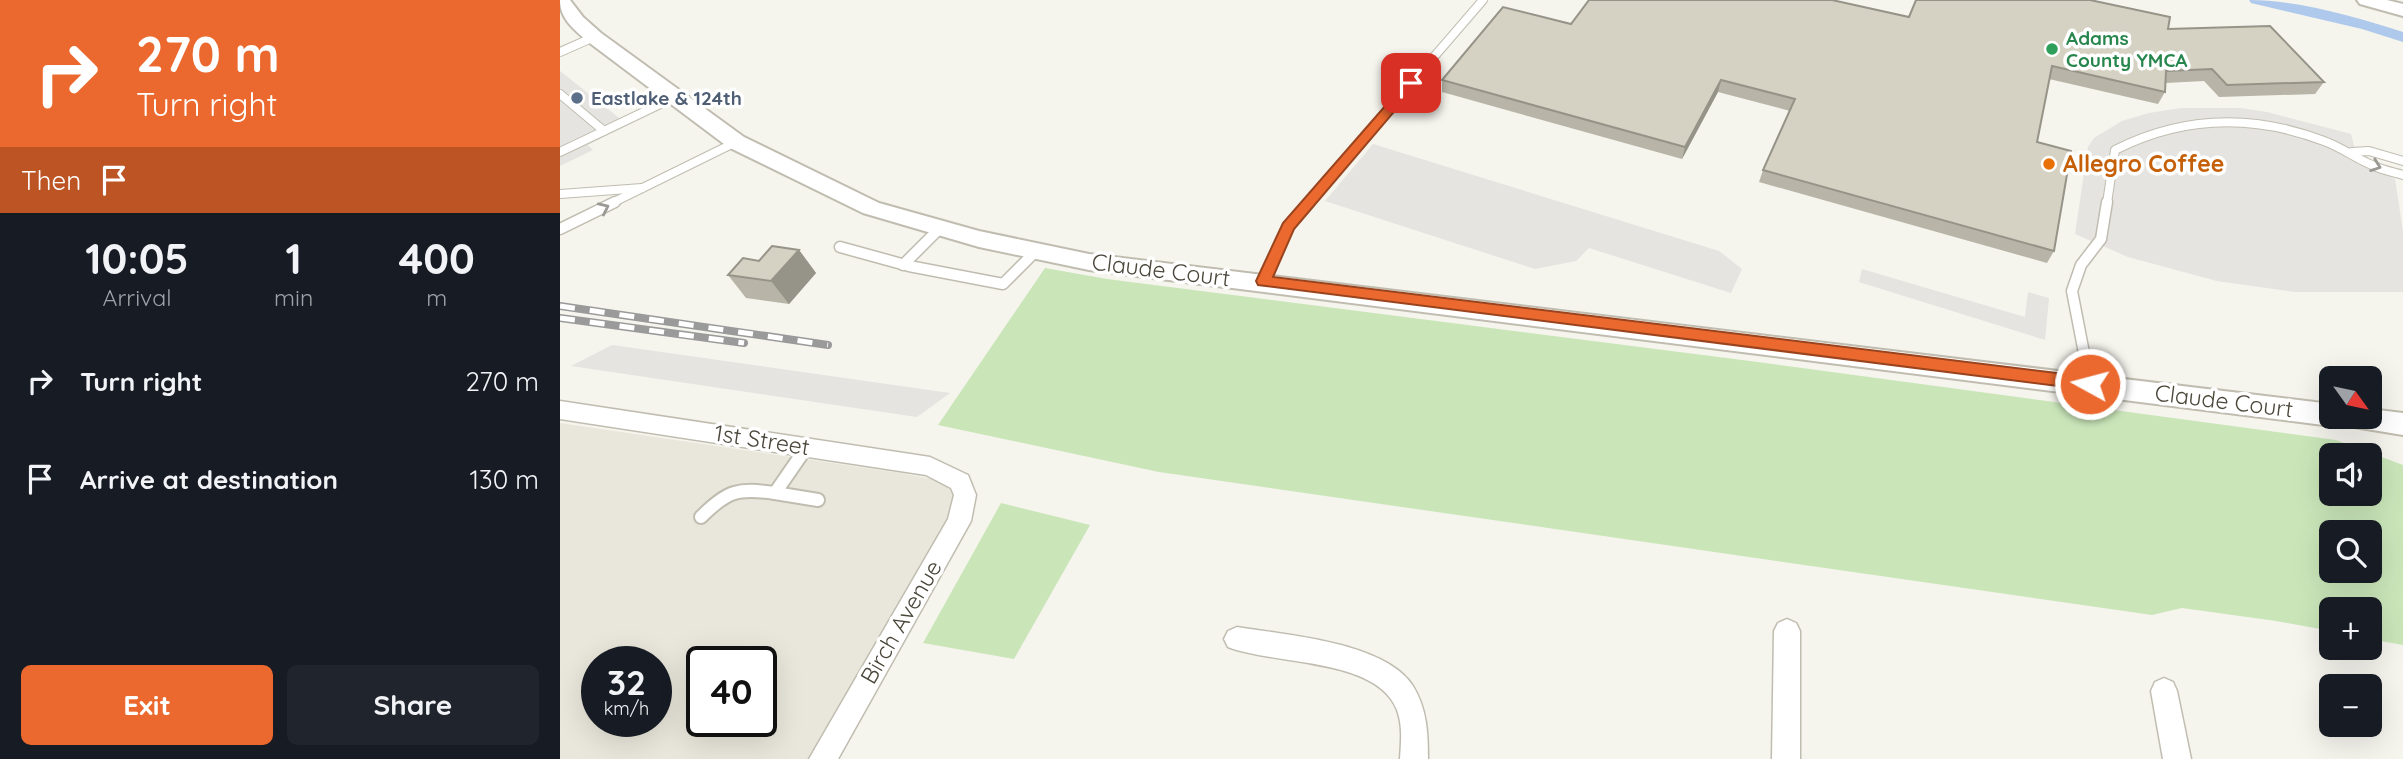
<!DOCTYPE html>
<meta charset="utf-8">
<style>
body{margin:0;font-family:Quicksand,sans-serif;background:#20242c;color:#f1f3f6;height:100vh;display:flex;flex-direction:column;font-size:26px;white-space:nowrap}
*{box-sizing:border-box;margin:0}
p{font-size:23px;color:#9ea1a6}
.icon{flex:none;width:38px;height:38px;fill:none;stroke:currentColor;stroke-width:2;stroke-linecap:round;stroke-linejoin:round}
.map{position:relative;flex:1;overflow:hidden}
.details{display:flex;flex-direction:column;background:#171b24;width:560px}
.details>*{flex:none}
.hud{background:#eb692e;color:#fff;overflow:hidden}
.needle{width:46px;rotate:123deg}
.tools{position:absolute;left:1759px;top:366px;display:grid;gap:14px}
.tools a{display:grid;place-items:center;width:63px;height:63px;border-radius:10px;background:#171b24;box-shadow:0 7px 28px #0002;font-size:35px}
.speed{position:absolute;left:21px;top:646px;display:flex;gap:14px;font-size:35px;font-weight:700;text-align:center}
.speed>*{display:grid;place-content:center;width:91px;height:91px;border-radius:50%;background:#171b24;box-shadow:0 7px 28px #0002;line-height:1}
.speed small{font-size:18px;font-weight:400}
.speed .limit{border:4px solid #111;border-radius:10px;background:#fff;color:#111}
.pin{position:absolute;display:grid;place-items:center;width:60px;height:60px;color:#fff;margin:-30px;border-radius:14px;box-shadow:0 4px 10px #0006}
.me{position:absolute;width:77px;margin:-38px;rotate:277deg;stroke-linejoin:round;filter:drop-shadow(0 0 5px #0008)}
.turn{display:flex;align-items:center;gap:24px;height:147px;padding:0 21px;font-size:32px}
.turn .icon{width:91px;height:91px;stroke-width:2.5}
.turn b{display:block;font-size:49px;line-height:60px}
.then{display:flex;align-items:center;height:66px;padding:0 21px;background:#0003;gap:14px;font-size:26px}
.eta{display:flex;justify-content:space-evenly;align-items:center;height:119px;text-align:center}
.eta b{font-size:42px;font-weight:800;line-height:49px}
.action{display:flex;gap:14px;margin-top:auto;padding:14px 21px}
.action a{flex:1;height:80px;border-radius:10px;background:#eb692e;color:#fff;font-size:28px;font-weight:800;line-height:80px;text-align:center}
.action a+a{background:#20242c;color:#f1f3f6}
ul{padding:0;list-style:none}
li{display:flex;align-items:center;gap:21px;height:98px;padding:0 21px}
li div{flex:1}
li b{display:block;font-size:26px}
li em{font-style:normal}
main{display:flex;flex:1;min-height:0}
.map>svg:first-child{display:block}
.residential{fill:#e9e7db;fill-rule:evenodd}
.green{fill:#cae6b9;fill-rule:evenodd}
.parking{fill:#e5e4e0}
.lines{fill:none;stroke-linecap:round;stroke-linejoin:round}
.canal{fill:#aec9ec;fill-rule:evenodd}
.service-far2-casing{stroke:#c0bdb0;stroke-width:10}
.service-far1-casing{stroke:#c0bdb0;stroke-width:13}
.service-casing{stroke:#c0bdb0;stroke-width:16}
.minor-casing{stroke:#c0bdb0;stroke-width:3}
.tertiary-casing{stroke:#c0bdb0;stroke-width:4}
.service-far2{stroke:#fff;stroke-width:8}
.service-far1{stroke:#fff;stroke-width:10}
.service{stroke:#fff;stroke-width:12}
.minor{fill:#fff;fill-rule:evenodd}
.tertiary{fill:#fff;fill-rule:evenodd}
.rail-casing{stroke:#9a9a9a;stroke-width:8}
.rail{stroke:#fff;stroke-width:5;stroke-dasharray:15;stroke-linecap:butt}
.wall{fill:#b8b5a8}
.shaded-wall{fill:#969388}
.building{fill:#d6d2c3;stroke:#969388;stroke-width:2}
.oneway{stroke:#9b9993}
.route{fill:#eb692e;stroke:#99441e;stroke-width:2}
.leisure-dot{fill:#2e9e5b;stroke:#fff;stroke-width:2.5}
.service-dot{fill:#5c6f8a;stroke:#fff;stroke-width:2.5}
.food-dot{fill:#e8710a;stroke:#fff;stroke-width:2.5}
.labels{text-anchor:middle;stroke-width:7;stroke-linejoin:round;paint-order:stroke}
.far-leisure-label{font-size:19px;font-weight:bold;fill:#27864d;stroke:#fff;text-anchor:start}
.far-service-label{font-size:19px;font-weight:bold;fill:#4e5e75;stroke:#fff;text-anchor:start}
.food-label{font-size:23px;font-weight:bold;fill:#c56008;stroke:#fff;text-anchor:start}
.street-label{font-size:23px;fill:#4a463a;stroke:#fff}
</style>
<main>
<section class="details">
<div class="hud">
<div class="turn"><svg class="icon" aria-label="right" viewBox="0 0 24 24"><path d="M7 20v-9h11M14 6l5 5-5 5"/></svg><div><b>270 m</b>Turn right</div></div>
<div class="then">Then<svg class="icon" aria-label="arrive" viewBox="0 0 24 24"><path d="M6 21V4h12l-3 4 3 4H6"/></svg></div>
</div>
<div class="eta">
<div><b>10:05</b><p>Arrival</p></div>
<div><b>1</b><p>min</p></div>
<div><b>400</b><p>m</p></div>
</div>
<ul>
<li><svg class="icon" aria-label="right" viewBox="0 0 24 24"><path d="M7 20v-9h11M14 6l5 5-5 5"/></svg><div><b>Turn right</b></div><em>270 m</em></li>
<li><svg class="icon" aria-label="arrive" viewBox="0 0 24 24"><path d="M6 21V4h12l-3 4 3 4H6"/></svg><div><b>Arrive at destination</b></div><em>130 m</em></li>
</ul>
<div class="action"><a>Exit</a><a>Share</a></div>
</section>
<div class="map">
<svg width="1843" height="759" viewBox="0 0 1843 759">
<rect width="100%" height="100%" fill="#f5f4ed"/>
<path class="residential" d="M0 423 340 473 377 480 390 486 394 493 396 507 253 759H0ZM37 662H96V721H37ZM142 662H201V721H142Z"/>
<g class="green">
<path d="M485 268 547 279 1190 361 1776 440 1843 465V645L1810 639V609H1771V631L1716 621 1622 608 1592 615 599 472 378 425ZM1771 455H1810V494H1771ZM1771 532H1810V570H1771Z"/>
<polygon points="441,503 530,525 454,659 363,643"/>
</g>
<g class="parking">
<polygon points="0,71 68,125 28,145 33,150 0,166"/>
<polygon points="1621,108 1680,108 1707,112 1791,134 1798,162 1835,179 1843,231 1843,292 1735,292 1657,281 1568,257 1515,234 1528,147 1534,138 1562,121 1589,113"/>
<polygon points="813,144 1159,251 1182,269 1171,293 1029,248 1016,261 975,269 765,201"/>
<polygon points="1302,269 1465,317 1468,292 1489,298 1485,340 1299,282"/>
<polygon points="52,345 390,393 357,417 11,366"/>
</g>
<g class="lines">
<path class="canal" d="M1689 0C1738 0 1797 17 1843 32V42L1802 29 1691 3Z"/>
<defs>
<g id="service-far2">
<polyline points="0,52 34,37"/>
<polyline points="0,94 44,131"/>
<polyline points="0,152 113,98"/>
<polyline points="1792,152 1809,151 1843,161"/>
<polyline points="0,194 82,188"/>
<polyline points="52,203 176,142"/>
<polyline points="748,203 923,0"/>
<path d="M1547 203 1555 150C1622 116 1693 114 1764 141 1781 147 1795 158 1812 165 1822 170 1833 172 1843 175"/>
</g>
<g id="service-far1">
<polyline points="0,229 55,202"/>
<polyline points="280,247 349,266 443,284 476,251"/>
<polyline points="343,265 380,228"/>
<polyline points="704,281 728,227 750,202"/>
<polyline points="1530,384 1512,291 1521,265 1541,239 1547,202"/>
<polyline points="243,453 247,447"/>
</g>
<g id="service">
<polyline points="244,451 215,493 258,500"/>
<path d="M141 517C168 490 178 488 215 493"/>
</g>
<g id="minor">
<polygon points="0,401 370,457 408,475 416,495 411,521 278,759 249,759 388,519 394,495 391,488 366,475 0,419"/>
<polygon points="1227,619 1236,623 1240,631 1240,759 1212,759 1214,631 1218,623"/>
<path d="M677 627C725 635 825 642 853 686 867 709 868 733 868 759H840C841 743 843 726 837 710 817 657 713 665 668 647L664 639 668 631Z"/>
<polygon points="1604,678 1613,682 1617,691 1631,759 1603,759 1591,691 1595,682"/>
</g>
<g id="tertiary">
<path d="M0 0H10L23 17 41 33 184 137 319 203 419 231 529 254 1771 404V416H1810V409L1843 413V435L1776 424 1771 426 529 270 419 247 303 213 168 147 27 41C14 29 0 19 0 0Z"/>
<polygon points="1797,0 1827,0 1843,4 1843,16 1800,4"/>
</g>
</defs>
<use href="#service-far2" class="service-far2-casing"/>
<use href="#service-far1" class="service-far1-casing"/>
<use href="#service" class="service-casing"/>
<use href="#minor" class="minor-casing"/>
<use href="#tertiary" class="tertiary-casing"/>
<use href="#service-far2" class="service-far2"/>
<use href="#service-far1" class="service-far1"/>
<use href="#service" class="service"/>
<use href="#minor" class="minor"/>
<use href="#tertiary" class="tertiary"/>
<defs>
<g id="rail">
<polyline points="0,306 268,345"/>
<polyline points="0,318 184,343"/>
</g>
</defs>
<use href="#rail" class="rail-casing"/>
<use href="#rail" class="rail"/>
</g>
<g class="wall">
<polygon points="1349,17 1608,29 1764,82 1755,94 1659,97 1644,81 1606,83 1605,92 1598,104 1489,79 1477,142 1494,251 1487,263 1199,182 1203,170 1230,111 1158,92 1122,159 882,92 882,80 1011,24"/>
<polygon points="239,250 256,273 229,304 186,298 168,275 199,261"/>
</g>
<g class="shaded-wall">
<polygon points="1161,80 1158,92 1122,159 1125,147"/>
<polygon points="239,250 256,273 229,304 211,281"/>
</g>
<g class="building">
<polygon points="1029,0 1272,0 1349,17 1356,0 1530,0 1610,17 1608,29 1710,26 1764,82 1667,85 1652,69 1606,71 1605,92 1492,66 1477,142 1511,151 1494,251 1203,170 1235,99 1161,80 1125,147 882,80 943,7 1011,24"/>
<polygon points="212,246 239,250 211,281 168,275 183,258 199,261"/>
</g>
<defs><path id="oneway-chevron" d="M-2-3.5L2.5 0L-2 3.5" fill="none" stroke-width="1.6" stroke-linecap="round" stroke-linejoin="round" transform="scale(1.75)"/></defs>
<g class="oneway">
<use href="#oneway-chevron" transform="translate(1816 166) rotate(20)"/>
<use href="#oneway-chevron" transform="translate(44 208) rotate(-25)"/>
</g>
<polygon class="route" points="851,80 856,81 856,86 734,229 713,277 1530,377 1538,384 1530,390 698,285 696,281 723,223 847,81"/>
<circle class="leisure-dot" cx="1492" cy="49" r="7"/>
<circle class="service-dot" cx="17" cy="98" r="7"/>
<circle class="food-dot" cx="1489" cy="164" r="7"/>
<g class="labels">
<g class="far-leisure-label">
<text x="1506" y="45">Adams<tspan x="1506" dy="22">County YMCA</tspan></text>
</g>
<g class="far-service-label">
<text x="31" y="105">Eastlake &amp; 124th</text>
</g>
<g class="food-label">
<text x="1503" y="172">Allegro Coffee</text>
</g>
<g class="street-label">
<text transform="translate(601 270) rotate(7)" y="8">Claude Court</text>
<text transform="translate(1664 401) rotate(7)" y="8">Claude Court</text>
<text transform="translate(202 440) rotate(9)" y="8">1st Street</text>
<text transform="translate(341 622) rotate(-60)" y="8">Birch Avenue</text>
</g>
</g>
</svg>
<div class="tools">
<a><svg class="needle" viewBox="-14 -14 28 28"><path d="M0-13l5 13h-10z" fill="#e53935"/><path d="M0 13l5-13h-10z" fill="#9ea1a6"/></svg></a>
<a><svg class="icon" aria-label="sound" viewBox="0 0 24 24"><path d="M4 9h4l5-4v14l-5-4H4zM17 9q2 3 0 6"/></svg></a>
<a><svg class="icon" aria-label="search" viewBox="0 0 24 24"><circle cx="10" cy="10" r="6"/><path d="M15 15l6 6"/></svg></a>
<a>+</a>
<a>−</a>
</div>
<div class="speed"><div>32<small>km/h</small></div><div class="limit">40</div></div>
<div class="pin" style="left:851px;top:83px;background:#d93025"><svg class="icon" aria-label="arrive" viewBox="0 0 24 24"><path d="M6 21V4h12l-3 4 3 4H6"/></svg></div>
<svg class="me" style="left:1530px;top:384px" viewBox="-20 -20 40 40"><circle r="17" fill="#eb692e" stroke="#fff" stroke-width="3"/><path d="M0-11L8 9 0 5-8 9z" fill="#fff"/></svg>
</div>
</main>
